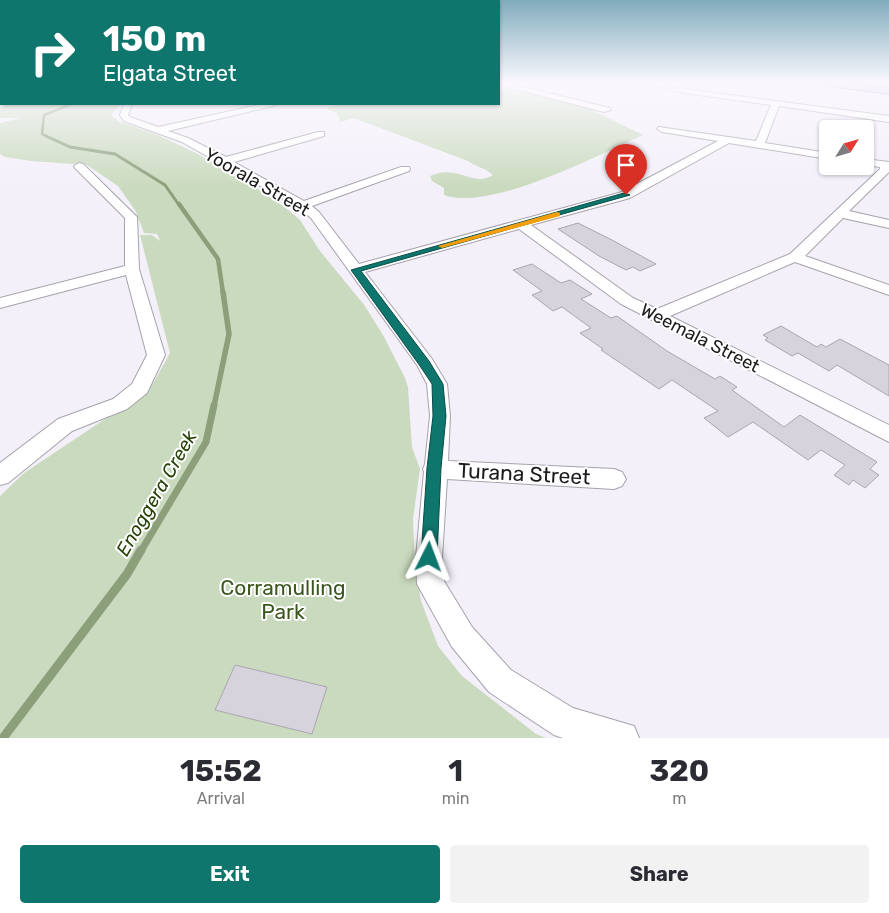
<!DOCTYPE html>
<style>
body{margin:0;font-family:Rubik,sans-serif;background:#f2f2f3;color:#2b2b33;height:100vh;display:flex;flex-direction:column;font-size:19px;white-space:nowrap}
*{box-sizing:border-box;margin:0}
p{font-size:16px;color:#7c7c81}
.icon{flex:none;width:28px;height:28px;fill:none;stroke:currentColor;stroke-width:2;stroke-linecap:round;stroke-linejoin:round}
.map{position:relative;height:738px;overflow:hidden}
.details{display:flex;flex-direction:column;background:#fff;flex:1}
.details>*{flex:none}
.hud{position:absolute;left:0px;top:0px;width:500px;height:105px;box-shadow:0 1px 4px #0004;background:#0f766e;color:#fff;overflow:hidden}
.needle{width:32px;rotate:53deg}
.controls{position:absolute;left:819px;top:120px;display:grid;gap:10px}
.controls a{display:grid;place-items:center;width:55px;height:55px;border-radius:5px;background:#fff;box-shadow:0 1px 4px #0004;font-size:25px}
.pin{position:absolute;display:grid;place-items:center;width:42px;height:42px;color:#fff;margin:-51px -21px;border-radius:50% 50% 50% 0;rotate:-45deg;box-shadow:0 0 5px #0007}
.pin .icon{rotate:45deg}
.me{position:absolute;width:55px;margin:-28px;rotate:3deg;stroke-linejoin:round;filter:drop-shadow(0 0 4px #0008)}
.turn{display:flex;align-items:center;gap:18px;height:105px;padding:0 20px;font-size:22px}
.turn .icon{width:65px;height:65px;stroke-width:2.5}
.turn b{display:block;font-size:35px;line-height:42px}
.eta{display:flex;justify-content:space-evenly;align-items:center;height:85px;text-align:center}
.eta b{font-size:30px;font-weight:700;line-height:35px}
.primary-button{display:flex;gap:10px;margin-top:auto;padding:10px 20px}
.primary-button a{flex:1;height:58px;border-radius:5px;background:#0f766e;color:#fff;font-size:20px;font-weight:700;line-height:58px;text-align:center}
.primary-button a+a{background:#f2f2f3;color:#2b2b33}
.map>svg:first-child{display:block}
.green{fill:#cadabe}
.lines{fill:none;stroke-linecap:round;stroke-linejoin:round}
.stream-far5{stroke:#8a9f7a;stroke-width:2.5}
.stream-far4{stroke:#8a9f7a;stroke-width:3}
.stream-far3{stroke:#8a9f7a;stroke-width:4.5}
.stream-far2{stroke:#8a9f7a;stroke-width:5.5}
.stream-far1{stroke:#8a9f7a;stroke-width:7}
.stream{stroke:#8a9f7a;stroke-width:9}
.building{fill:#d7d3dd;stroke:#aaa6b0}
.minor-casing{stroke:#a6a2ab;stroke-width:2}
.major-casing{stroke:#7c5c9b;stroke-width:2}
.minor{fill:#fff;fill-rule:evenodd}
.major{fill:#d0b3ec;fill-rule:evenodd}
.route{fill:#0f766e;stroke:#0a4d48}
.slow{fill:#f59e0b}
.labels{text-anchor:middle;stroke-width:4;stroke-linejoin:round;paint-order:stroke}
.street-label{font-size:18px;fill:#1b1a1d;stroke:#fff}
.water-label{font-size:19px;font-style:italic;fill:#284207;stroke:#fff}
.near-street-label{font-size:21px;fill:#1b1a1d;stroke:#fff}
.near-park-label{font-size:21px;fill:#3b5720;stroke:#fff}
</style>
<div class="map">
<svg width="889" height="738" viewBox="0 0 889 738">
<rect width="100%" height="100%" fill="#f4f0fa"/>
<g class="green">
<path d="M499 84 582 105 643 135C598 155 490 212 444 195V188L432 181 430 176C438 173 445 171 454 173 468 175 479 184 493 175 486 168 476 167 468 161L354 118 340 122 338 114 326 108 340 104H499Z"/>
<polygon points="10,104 121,104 111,115 118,121 160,136 198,154 261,191 287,209 300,220 320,251 365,306 383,335 405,378 408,387 412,447 420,469 413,519 415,564 421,601 438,646 462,676 536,734 546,738 0,738 0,496 24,473 150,389 170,353 140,235 152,235 160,241 157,234 144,233 135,210 118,186 87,165 31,161 5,157 0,154 0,123 21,118 0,118 0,108"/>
</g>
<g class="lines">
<polyline class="stream-far5" points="48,137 42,134 44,115 72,104"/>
<polyline class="stream-far4" points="46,136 70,147 115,154 165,185 179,205"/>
<polyline class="stream-far3" points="179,204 218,259 223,293"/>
<polyline class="stream-far2" points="214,406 229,334 223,292"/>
<polyline class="stream-far1" points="141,551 206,442 214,405"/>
<polyline class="stream" points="3,738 127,574 141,550"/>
</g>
<g class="building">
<polygon points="578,223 612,240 656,264 640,271 633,267 626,270 599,256 558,229"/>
<polygon points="532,264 561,283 570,280 592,294 581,299 611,318 617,316 667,351 715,379 720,376 737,387 732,390 784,427 800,415 877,462 870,469 879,475 865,488 853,480 849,485 834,475 845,465 821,450 808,460 753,422 728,437 704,418 718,411 672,380 659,389 601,350 603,349 580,333 591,328 562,307 553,311 532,295 542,291 513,270"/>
<polygon points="781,326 817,347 821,344 826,347 840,339 889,365 889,396 837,365 829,371 798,353 792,356 765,340 768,338 763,335"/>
<polygon points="235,665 327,687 312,734 215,710"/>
</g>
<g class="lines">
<defs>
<g id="minor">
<polygon points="643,83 658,83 684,89 889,116 889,122 779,106 765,143 828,153 828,159 729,143 630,198 531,225 633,298 657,309 790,254 880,169 880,167 865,165 865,159 889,162 889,172 849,211 889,220 889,228 843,218 805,256 889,285 889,295 795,262 670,316 889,425 889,442 621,304 519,229 365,272 432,359 447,384 450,416 448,461 614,469 622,472 626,479 622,486 614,489 447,479 442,557 444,581 472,627 511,670 573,708 634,726 639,738 563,738 554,735 489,692 452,647 417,584 416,557 424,472 423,469 425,464 430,416 427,384 417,365 311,218 299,208 182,142 124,121 120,115 124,104 132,104 128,115 130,117 158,127 263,104 277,104 273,106 168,131 188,138 226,157 318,132 324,132 324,136 234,162 304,201 401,167 409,167 410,169 409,171 312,206 319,212 359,264 622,192 718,141 662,132 657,129 659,127 756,141 771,105 684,93"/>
<polygon points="511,84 610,108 611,110 604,112 511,88"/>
<polygon points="79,163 83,164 137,217 139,269 165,355 147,393 127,409 72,431 8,483 0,485 0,463 58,419 113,399 132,384 147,355 126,275 0,308 0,298 125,266 125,218 75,168 74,166"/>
</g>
<polygon id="major" points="824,83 853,83 889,88 889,94 828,86"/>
</defs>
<use href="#minor" class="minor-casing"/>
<use href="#major" class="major-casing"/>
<use href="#minor" class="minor"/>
<use href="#major" class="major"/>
</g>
<linearGradient id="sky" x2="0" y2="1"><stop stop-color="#82acbc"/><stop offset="0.44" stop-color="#faf8fd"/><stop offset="1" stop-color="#faf8fd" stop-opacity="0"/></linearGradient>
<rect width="889" height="187" fill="url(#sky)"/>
<polygon class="route" points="624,193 630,195 361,271 429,361 443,384 446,416 441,468 437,557 435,562 429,564 423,562 421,557 427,468 433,416 432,384 420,366 351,270"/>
<polygon class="slow" points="557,212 560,213 560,216 442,248 438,246"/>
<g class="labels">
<g class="street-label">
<text transform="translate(257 182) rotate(30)" y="6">Yoorala Street</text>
<text transform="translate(700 338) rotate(27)" y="6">Weemala Street</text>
</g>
<g class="water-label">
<text transform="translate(156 493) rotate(-60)" y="7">Enoggera Creek</text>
</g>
<g class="near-street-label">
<text transform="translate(524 474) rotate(3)" y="7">Turana Street</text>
</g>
<g class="near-park-label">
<text x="283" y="595">Corramulling<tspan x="283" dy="24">Park</tspan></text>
</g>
</g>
</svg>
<div class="controls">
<a><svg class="needle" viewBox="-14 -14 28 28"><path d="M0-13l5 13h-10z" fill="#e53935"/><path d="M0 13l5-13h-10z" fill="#7c7c81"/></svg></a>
</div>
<div class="pin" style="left:626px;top:195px;background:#d93025"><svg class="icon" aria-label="arrive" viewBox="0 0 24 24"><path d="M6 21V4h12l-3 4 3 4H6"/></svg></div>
<svg class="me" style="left:429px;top:557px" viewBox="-20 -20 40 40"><path d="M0-17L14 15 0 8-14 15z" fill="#0f766e" stroke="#fff" stroke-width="4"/></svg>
<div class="hud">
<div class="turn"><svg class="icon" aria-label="right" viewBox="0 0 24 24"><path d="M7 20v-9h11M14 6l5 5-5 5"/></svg><div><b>150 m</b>Elgata Street</div></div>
</div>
</div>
<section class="details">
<div class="eta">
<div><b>15:52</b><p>Arrival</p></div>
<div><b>1</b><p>min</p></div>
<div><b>320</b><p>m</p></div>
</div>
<div class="primary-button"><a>Exit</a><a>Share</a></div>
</section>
